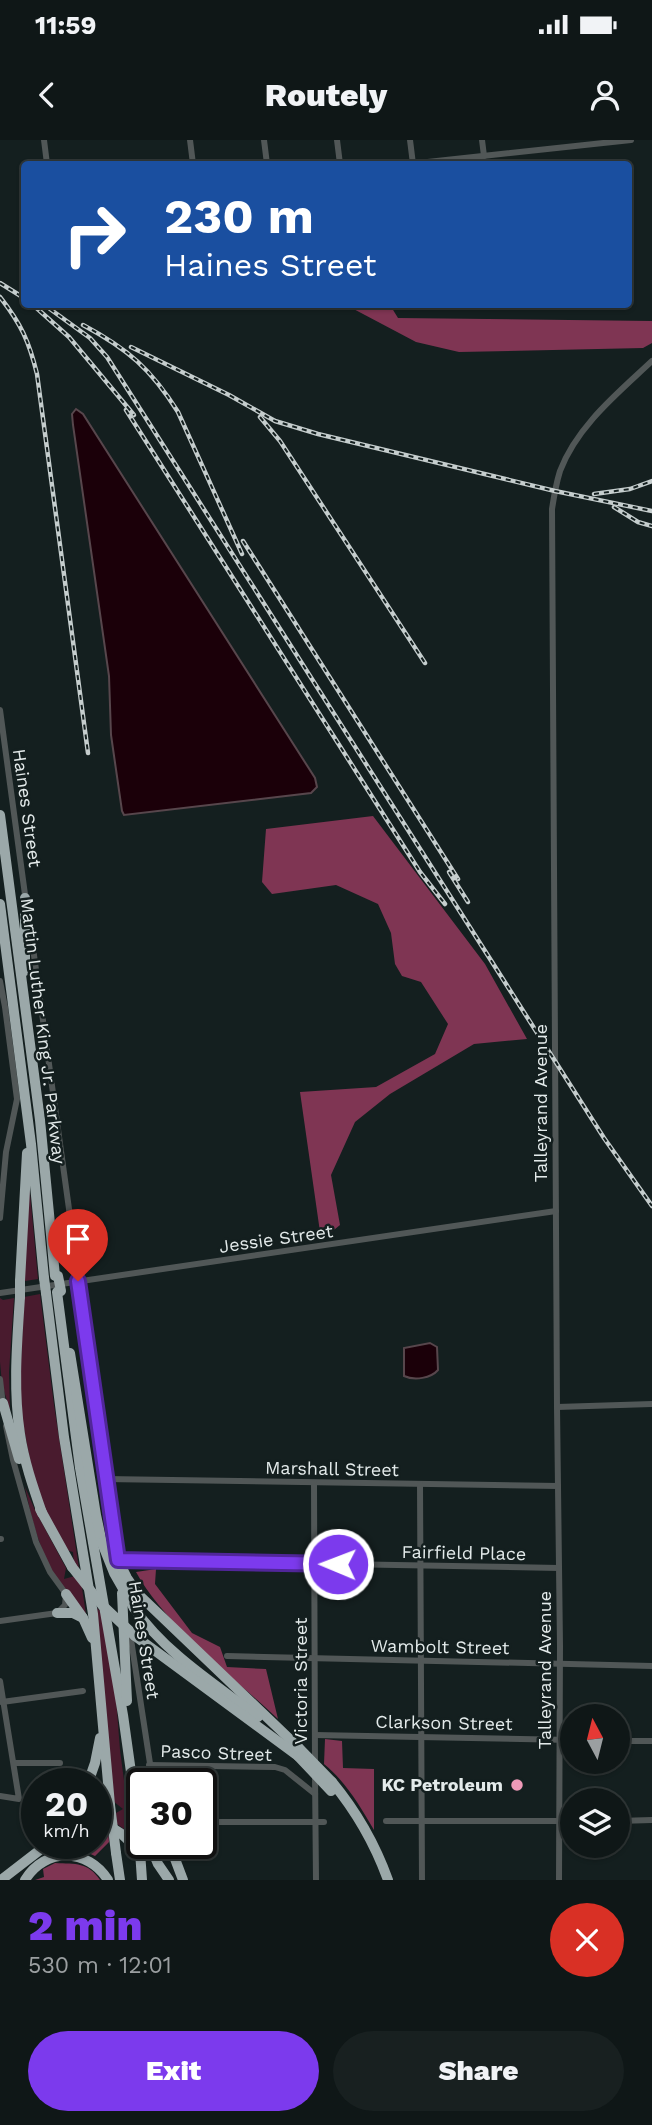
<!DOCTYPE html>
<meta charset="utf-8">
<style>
body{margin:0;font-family:"Work Sans",sans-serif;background:#182020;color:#f1f3f6;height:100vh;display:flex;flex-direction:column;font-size:26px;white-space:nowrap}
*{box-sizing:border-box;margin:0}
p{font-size:23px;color:#9b9fa1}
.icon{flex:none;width:38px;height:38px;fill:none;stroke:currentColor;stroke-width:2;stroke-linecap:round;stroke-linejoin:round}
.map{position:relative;height:1740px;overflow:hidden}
.sheet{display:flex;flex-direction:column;background:#0f1717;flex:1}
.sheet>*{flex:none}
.top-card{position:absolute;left:21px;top:21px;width:611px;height:147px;border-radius:7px;box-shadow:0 2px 5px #0004,0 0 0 2px #2f3636;background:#1a4fa0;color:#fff;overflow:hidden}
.needle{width:46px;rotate:353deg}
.tools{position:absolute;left:560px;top:1564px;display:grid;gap:14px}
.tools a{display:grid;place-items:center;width:70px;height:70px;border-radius:50%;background:#0f1717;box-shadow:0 2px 5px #0004,0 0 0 2px #2f3636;font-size:35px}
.speed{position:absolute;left:21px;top:1628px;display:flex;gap:14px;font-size:35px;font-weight:700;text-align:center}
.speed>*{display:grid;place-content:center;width:91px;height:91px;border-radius:50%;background:#0f1717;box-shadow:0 2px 5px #0004,0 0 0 2px #2f3636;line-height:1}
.speed small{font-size:18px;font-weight:400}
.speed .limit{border:4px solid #111;border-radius:10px;background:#fff;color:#111}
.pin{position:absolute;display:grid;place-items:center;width:60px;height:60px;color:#fff;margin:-72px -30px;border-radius:50% 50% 50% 0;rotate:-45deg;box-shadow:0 0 7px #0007}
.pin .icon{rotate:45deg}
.me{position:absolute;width:77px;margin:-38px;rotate:271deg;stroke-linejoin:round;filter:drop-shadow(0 0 5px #0008)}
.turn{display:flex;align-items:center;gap:24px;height:147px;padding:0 28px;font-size:32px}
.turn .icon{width:91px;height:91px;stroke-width:2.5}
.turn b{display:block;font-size:49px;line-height:60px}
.round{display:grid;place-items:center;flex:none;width:74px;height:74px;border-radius:37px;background:#182020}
.overview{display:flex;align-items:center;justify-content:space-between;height:119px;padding:0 28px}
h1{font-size:42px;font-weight:800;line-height:52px;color:#7c3aed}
.cta{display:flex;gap:14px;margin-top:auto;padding:14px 28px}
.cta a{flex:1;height:80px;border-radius:42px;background:#7c3aed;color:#fff;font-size:28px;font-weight:800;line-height:80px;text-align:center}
.cta a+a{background:#182020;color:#f1f3f6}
.status{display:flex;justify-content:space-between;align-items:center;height:49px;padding:0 35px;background:#0f1717;direction:ltr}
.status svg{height:19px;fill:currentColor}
header{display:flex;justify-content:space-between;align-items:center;height:91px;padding:0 28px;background:#0f1717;font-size:32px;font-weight:800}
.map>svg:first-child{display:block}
.green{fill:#491b2e}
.forest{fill:#7f3553}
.water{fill:#1b0009;stroke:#57464c;stroke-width:2}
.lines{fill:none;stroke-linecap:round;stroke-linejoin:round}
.minor{stroke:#515757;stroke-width:6}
.highway{stroke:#9ba8a9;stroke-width:10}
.rail-casing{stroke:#c5cdcd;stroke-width:4.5}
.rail{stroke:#141f1f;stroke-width:2;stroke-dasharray:5;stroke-linecap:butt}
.highway-bridge{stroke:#9ba8a9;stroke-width:10}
.route-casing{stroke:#51269a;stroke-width:18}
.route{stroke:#7c3aed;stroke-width:12}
.poi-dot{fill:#ef9ab8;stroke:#141f1f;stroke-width:2.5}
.labels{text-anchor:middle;stroke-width:5;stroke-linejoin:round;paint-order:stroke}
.street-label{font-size:18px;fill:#e3eaea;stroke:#141f1f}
.poi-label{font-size:18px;font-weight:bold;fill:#e3eaea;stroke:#141f1f;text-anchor:end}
</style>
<div class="status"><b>11:59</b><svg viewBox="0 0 49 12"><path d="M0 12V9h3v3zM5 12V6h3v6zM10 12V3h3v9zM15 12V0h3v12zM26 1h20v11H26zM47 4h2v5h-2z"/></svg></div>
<header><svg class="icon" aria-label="back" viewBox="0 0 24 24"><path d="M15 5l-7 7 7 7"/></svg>Routely<svg class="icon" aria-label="person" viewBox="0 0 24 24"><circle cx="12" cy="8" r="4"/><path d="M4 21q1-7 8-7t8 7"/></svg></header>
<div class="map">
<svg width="652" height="1740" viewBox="0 0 652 1740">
<rect width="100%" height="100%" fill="#141f1f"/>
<g class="green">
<polygon points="29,1043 38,1139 25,1141 25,1127"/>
<path d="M40 1154 54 1265 86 1474C48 1439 35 1397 25 1347L35 1370 66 1428 64 1439 75 1436 73 1412 66 1410 46 1373 33 1337 19 1262 24 1157Z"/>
<polygon points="0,1158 3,1160 14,1158 9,1232 10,1271 2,1244 0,1222"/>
<polygon points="97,1468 103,1474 115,1545 120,1610 131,1694 117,1684 116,1673 123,1669 113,1661"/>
</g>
<g class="forest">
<polygon points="346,165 390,165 398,178 652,181 652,203 643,208 459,212 416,202"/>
<polygon points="373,676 485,824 527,899 474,904 390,954 355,982 331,1035 340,1085 329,1094 320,1092 300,952 376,947 435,914 448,884 421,842 402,836 395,824 391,793 378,764 336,745 272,754 262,742 266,689"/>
<path d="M156 1429 155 1444 192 1493 220 1507 227 1527 266 1529 278 1579C233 1537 164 1484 136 1432Z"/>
<path d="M325 1599 342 1601 343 1628 374 1629V1690C360 1666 346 1642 324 1624Z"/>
<polygon points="96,1688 108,1690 109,1702 95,1716 86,1712 71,1709 71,1703 96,1703"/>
<path d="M55 1723C76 1724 88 1722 100 1740H35L44 1737 43 1729Z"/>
</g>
<g class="water">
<polygon points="76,269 83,274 315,638 317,647 311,653 124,675 122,671 111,595 109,536 73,285 72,274"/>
<path d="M430 1203 437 1207 438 1230C431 1238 415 1241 404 1236V1208Z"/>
</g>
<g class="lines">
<g class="minor">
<polyline points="44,0 47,24"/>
<polyline points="190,0 193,24"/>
<polyline points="264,0 267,24"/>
<polyline points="337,0 340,24"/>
<polyline points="410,0 413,24"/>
<polyline points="482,0 484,16"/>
<polyline points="409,24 631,0"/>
<polyline points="0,570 26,762"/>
<polyline points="29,779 118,1424"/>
<polyline points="0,841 5,867 17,959 6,1012 0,1078"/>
<polyline points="0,1153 556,1071"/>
<polyline points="0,1239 3,1265"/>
<polyline points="557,1267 652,1264"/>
<polyline points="105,1339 558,1346"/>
<polyline points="314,1343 315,1624"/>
<polyline points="420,1344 422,1740"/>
<polyline points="0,1399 1,1399"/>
<polyline points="118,1420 559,1428"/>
<polyline points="0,1481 57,1473 65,1465 66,1454 50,1432 36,1402 13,1320 6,1286"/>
<polyline points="130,1493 153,1643"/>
<polyline points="227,1516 652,1526"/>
<polyline points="0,1541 19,1659 0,1656"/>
<polyline points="2,1562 83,1551"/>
<polyline points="315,1595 572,1600"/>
<polyline points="618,1601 652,1601"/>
<polyline points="14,1623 60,1623"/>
<polyline points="149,1625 275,1627 285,1630 315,1654"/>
<polyline points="315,1635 316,1740"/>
<polyline points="386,1681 572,1681"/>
<polyline points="618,1681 652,1680"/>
<polyline points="201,1682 324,1682"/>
<path d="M559 1740 560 1506 557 1267 552 369C554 356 556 344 560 331 577 286 618 253 652 221"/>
</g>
<g class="highway">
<polyline points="0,675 40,980 55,1136"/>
<polyline points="25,758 25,831"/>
<polyline points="0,764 31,1004 44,1138"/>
<polyline points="20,1141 27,1013"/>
<polyline points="57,1152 80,1328 123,1575 138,1682 142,1740"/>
<polyline points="46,1153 64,1297 93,1474 110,1665"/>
<path d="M20 1157C17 1203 13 1249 20 1294 24 1321 33 1347 42 1373"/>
<polyline points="70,1213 96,1375 102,1403"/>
<polyline points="3,1263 19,1319"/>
<polyline points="40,1369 72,1427"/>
<polyline points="118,1420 127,1438 138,1454 298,1607"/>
<polyline points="122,1453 127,1561"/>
<polyline points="66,1454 83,1478 92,1498"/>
<path d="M134 1468C165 1513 215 1544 258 1577"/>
<polyline points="57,1473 73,1473 83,1478"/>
<polyline points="135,1496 298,1616"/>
<path d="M332 1642C356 1671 375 1704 388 1740"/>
<polyline points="88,1643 95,1623 100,1598"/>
<path d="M96 1684C117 1686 130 1698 139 1717"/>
<polyline points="149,1703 158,1724 169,1740"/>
<polyline points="169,1703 183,1740"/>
<polyline points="116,1713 120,1740"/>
<polyline points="1,1740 49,1703"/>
<path d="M25 1740C45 1707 88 1708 108 1740"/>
</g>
<defs>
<g id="rail">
<polyline points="0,143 24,158"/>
<path d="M0 157C21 184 29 201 37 234L88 613"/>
<polyline points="32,164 69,197 134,275"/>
<polyline points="50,169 90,198 107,217 604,998 652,1066"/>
<path d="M83 185C128 209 151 229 178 272L242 414"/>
<polyline points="131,207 229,255 275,281 318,294 555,351 652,371"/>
<polyline points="126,270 420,732 445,764"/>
<polyline points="260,277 280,301 425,523"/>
<polyline points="594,354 630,349 652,341"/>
<polyline points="614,367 638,382 652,386"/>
<polyline points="243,401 458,739"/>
<polyline points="449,732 468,762"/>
</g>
</defs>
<use href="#rail" class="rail-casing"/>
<use href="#rail" class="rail"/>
<g class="highway-bridge">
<polyline points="58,1136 61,1151"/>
<polyline points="44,1138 46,1153"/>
<polyline points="20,1157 20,1141"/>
<polyline points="102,1403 114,1433 134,1468"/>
<polyline points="72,1427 102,1465 135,1496"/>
<polyline points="298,1607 332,1642"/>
<polyline points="298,1616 331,1651"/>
<polyline points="110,1665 116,1713"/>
</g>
</g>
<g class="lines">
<defs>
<polyline id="route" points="78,1141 118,1420 338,1424"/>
</defs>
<use href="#route" class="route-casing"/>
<use href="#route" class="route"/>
</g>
<circle class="poi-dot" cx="517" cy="1645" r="7"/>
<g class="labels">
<g class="street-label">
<text transform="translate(27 668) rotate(82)" y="6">Haines Street</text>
<text transform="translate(43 891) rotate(83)" y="6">Martin Luther King Jr. Parkway</text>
<text transform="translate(541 963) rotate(-90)" y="6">Talleyrand Avenue</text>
<text transform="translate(276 1099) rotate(-8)" y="6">Jessie Street</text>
<text transform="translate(332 1329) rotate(1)" y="6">Marshall Street</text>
<text transform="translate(464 1413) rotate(1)" y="6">Fairfield Place</text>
<text transform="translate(144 1500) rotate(81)" y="6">Haines Street</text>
<text transform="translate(440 1507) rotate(1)" y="6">Wambolt Street</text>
<text transform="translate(545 1530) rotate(-90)" y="6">Talleyrand Avenue</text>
<text transform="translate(301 1541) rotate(-90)" y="6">Victoria Street</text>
<text transform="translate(444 1583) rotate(1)" y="6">Clarkson Street</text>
<text transform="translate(216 1613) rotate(2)" y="6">Pasco Street</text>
</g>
<g class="poi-label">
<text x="503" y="1651">KC Petroleum</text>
</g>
</g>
</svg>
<div class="tools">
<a><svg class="needle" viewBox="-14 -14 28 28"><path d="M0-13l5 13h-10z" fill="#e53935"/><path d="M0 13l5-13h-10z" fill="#9b9fa1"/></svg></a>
<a><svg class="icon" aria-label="layers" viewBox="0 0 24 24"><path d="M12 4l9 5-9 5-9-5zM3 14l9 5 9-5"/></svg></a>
</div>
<div class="speed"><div>20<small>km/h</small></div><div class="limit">30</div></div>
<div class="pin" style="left:78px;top:1141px;background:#d93025"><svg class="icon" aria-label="arrive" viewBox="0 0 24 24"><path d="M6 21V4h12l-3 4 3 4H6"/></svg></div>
<svg class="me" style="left:338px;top:1424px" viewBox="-20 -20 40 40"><circle r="17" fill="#7c3aed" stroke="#fff" stroke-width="3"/><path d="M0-11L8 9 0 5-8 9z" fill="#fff"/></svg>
<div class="top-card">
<div class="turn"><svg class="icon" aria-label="right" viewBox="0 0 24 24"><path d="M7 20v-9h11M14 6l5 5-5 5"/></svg><div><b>230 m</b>Haines Street</div></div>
</div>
</div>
<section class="sheet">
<div class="overview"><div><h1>2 min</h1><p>530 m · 12:01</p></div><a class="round" style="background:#d93025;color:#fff"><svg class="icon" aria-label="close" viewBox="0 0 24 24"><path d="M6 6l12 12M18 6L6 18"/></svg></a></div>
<div class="cta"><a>Exit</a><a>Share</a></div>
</section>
